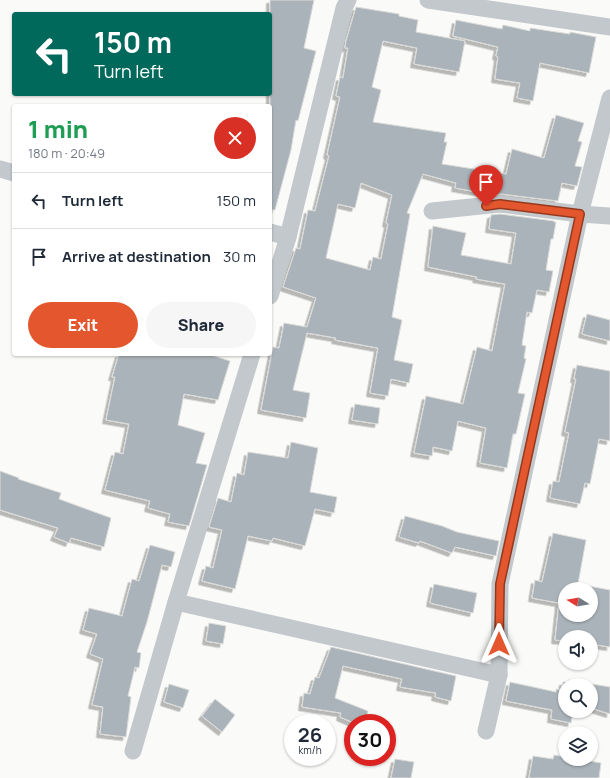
<!DOCTYPE html>
<meta charset="utf-8">
<style>
body{margin:0;font-family:Manrope,sans-serif;background:#f6f6f7;color:#1f2937;height:100vh;display:flex;flex-direction:column;font-size:15px;white-space:nowrap}
*{box-sizing:border-box;margin:0}
p{font-size:13px;color:#747a83}
.icon{flex:none;width:22px;height:22px;fill:none;stroke:currentColor;stroke-width:2;stroke-linecap:round;stroke-linejoin:round}
.map{position:relative;flex:1;overflow:hidden}
.details{position:absolute;left:12px;top:104px;width:260px;height:252px;display:flex;flex-direction:column;background:#fff;border-radius:4px;box-shadow:0 1px 3px #0004}
.details>*{flex:none}
.top-card{position:absolute;left:12px;top:12px;width:260px;height:84px;border-radius:4px;box-shadow:0 1px 3px #0004;background:#00695c;color:#fff;overflow:hidden}
.needle{width:26px;rotate:281deg}
.controls{position:absolute;left:558px;top:582px;display:grid;gap:8px}
.controls a{display:grid;place-items:center;width:40px;height:40px;border-radius:50%;background:#fff;box-shadow:0 1px 3px #0004;font-size:20px}
.speed{position:absolute;left:284px;top:714px;display:flex;gap:8px;font-size:20px;font-weight:700;text-align:center}
.speed>*{display:grid;place-content:center;width:52px;height:52px;border-radius:50%;background:#fff;box-shadow:0 1px 3px #0004;line-height:1}
.speed small{font-size:10px;font-weight:400}
.speed .limit{border:6px solid #d22;background:#fff;color:#111}
.pin{position:absolute;display:grid;place-items:center;width:34px;height:34px;color:#fff;margin:-41px -17px;border-radius:50% 50% 50% 0;rotate:-45deg;box-shadow:0 0 4px #0007}
.pin .icon{rotate:45deg}
.me{position:absolute;width:44px;margin:-22px;rotate:0deg;stroke-linejoin:round;filter:drop-shadow(0 0 3px #0008)}
.turn{display:flex;align-items:center;gap:14px;height:84px;padding:0 16px;font-size:18px}
.turn .icon{width:52px;height:52px;stroke-width:2.5}
.turn b{display:block;font-size:28px;line-height:34px}
.round{display:grid;place-items:center;flex:none;width:42px;height:42px;border-radius:21px;background:#f6f6f7}
.head{display:flex;align-items:center;justify-content:space-between;height:68px;padding:0 16px}
h1{font-size:24px;font-weight:800;line-height:30px;color:#1e9e55}
.cta{display:flex;gap:8px;margin-top:auto;padding:8px 16px}
.cta a{flex:1;height:46px;border-radius:24px;background:#e4572e;color:#fff;font-size:16px;font-weight:800;line-height:46px;text-align:center}
.cta a+a{background:#f6f6f7;color:#1f2937}
ul{padding:0;list-style:none}
li{display:flex;align-items:center;gap:12px;height:56px;padding:0 16px;border-top:1px solid #e0e1e3}
li div{flex:1}
li b{display:block;font-size:15px}
li em{font-style:normal}
.map>svg:first-child{display:block}
.building{fill:#aab3b9;stroke:#dcdcda;fill-rule:evenodd;filter:url(#shadow)}
.lines{fill:none;stroke-linecap:round;stroke-linejoin:round}
.street{stroke:#c3c8cc;stroke-width:17}
.route-casing{stroke:#94391e;stroke-width:10}
.route{stroke:#e4572e;stroke-width:7}
</style>
<div class="map">
<svg width="610" height="778" viewBox="0 0 610 778">
<defs>
<filter id="shadow"><feDropShadow dx="-3.5" dy="3.5" stdDeviation="0" flood-color="#0004"/></filter>
</defs>
<rect width="100%" height="100%" fill="#fafaf8"/>
<g class="building">
<polygon points="270,0 314,0 304,48 316,51 298,121 296,120 291,150 275,210 270,210"/>
<path d="M356 7 399 14V16L418 20 416 32 465 41 459 72 414 64 417 48 383 41 372 87 381 90 373 122 446 133 444 142H447L442 164 506 174 512 149 544 158 556 115 584 123 578 141 582 142 575 166 582 167 577 186 562 183 558 201 501 194 495 195 455 188 456 183 423 174 407 213 410 214 392 317 402 320 394 360 413 364 409 383 391 379 388 396 370 393 378 348 335 340 336 338 307 333 293 390 310 393 306 418 261 410 273 347 279 348 284 323 307 327 316 298 283 287 296 248 300 249 308 210 315 211 329 156 327 155 340 97 336 96 340 77 343 78 348 48H345L346 41ZM361 183 392 195 386 223 388 224 381 259 373 257 370 270 326 258 338 204 355 208Z"/>
<polygon points="456,20 502,29 503,25 530,31 530,28 570,34 570,32 596,37 589,73 540,63 533,101 517,98 520,83 495,79 498,57 496,56 498,47 453,36"/>
<polygon points="500,214 554,221 554,222 556,222 553,239 551,239 546,270 553,271 549,292 537,290 532,313 527,312 522,345 526,346 524,358 526,359 518,393 525,394 516,434 513,434 507,468 480,463 486,428 458,421 452,451 433,447 432,456 414,453 426,396 463,404 477,347 492,351 505,284 476,279 477,277 428,267 433,226 466,233 461,255 511,264 516,233 489,229 491,215"/>
<polygon points="587,314 610,320 610,341 582,334"/>
<polygon points="119,354 208,354 230,361 218,400 184,394 178,425 205,433 196,463 207,465 189,526 168,522 170,514 148,508 150,501 105,490 115,452 123,454 129,424 106,420 115,377 112,377"/>
<polygon points="577,365 610,371 610,441 599,439 590,484 585,483 580,504 550,498 553,481 559,482 569,433 565,432 576,379 574,379"/>
<polygon points="355,404 380,408 378,424 352,420"/>
<polygon points="291,442 318,448 310,492 337,497 334,513 315,509 305,546 273,538 272,541 248,536 235,589 202,581 206,566 213,568 222,530 209,527 218,498 231,502 237,473 244,475 248,452 288,458"/>
<polygon points="0,471 19,478 18,479 61,493 59,499 111,518 104,547 71,538 69,543 54,537 58,528 0,510"/>
<polygon points="405,516 442,526 457,532 499,541 496,556 455,547 452,553 420,541 419,543 399,537"/>
<path d="M553 533 586 540 578 584 610 590V647L591 644V637H565V641L555 640 559 603 532 598 535 580 542 582ZM565 589H591V615H565Z"/>
<polygon points="150,545 175,552 171,567 162,565 147,622 137,652 141,653 139,668 135,667 128,696 131,697 126,737 100,734 103,707 92,705 103,659 90,654 97,634 83,630 89,608 122,616 132,579 139,581"/>
<polygon points="434,584 477,593 473,613 430,603"/>
<polygon points="209,623 226,626 223,644 206,641"/>
<polygon points="331,647 456,676 451,701 435,697 436,693 400,687 402,679 343,666 335,698 368,711 367,717 363,716 360,723 354,723 340,717 341,713 302,707 304,693 310,694 315,677 319,678"/>
<polygon points="568,680 610,687 610,714 591,708 591,685 565,685 565,711 573,711 571,723 551,719 552,710 506,701 510,682 556,692 556,689 562,690 563,682 568,682"/>
<polygon points="169,684 189,690 183,708 164,702"/>
<polygon points="215,699 235,715 222,732 202,716"/>
<polygon points="554,755 565,757 565,759 578,759 601,763 599,778 529,778 533,756 553,759"/>
<polygon points="395,759 414,762 411,778 391,778"/>
</g>
<g class="lines">
<g class="street">
<polyline points="428,0 610,27"/>
<polyline points="0,169 14,173"/>
<polyline points="432,211 500,204 580,214 610,216"/>
<polyline points="270,232 288,237 344,8 348,0"/>
<polyline points="270,296 288,237"/>
<polyline points="176,602 499,675"/>
<polyline points="486,731 499,675 500,584 580,214 610,98"/>
<polyline points="133,751 176,602 252,354"/>
</g>
</g>
<g class="lines">
<defs>
<polyline id="route" points="486,206 500,204 580,214 500,584 499,644"/>
</defs>
<use href="#route" class="route-casing"/>
<use href="#route" class="route"/>
</g>
</svg>
<div class="controls">
<a><svg class="needle" viewBox="-14 -14 28 28"><path d="M0-13l5 13h-10z" fill="#e53935"/><path d="M0 13l5-13h-10z" fill="#747a83"/></svg></a>
<a><svg class="icon" aria-label="sound" viewBox="0 0 24 24"><path d="M4 9h4l5-4v14l-5-4H4zM17 9q2 3 0 6"/></svg></a>
<a><svg class="icon" aria-label="search" viewBox="0 0 24 24"><circle cx="10" cy="10" r="6"/><path d="M15 15l6 6"/></svg></a>
<a><svg class="icon" aria-label="layers" viewBox="0 0 24 24"><path d="M12 4l9 5-9 5-9-5zM3 14l9 5 9-5"/></svg></a>
</div>
<div class="speed"><div>26<small>km/h</small></div><div class="limit">30</div></div>
<div class="pin" style="left:486px;top:206px;background:#d93025"><svg class="icon" aria-label="arrive" viewBox="0 0 24 24"><path d="M6 21V4h12l-3 4 3 4H6"/></svg></div>
<svg class="me" style="left:499px;top:644px" viewBox="-20 -20 40 40"><path d="M0-17L14 15 0 8-14 15z" fill="#e4572e" stroke="#fff" stroke-width="4"/></svg>
<div class="top-card">
<div class="turn"><svg class="icon" aria-label="left" viewBox="0 0 24 24"><path d="M17 20v-9H6M10 6l-5 5 5 5"/></svg><div><b>150 m</b>Turn left</div></div>
</div>
<section class="details">
<div class="head"><div><h1>1 min</h1><p>180 m · 20:49</p></div><a class="round" style="background:#d93025;color:#fff"><svg class="icon" aria-label="close" viewBox="0 0 24 24"><path d="M6 6l12 12M18 6L6 18"/></svg></a></div>
<ul>
<li><svg class="icon" aria-label="left" viewBox="0 0 24 24"><path d="M17 20v-9H6M10 6l-5 5 5 5"/></svg><div><b>Turn left</b></div><em>150 m</em></li>
<li><svg class="icon" aria-label="arrive" viewBox="0 0 24 24"><path d="M6 21V4h12l-3 4 3 4H6"/></svg><div><b>Arrive at destination</b></div><em>30 m</em></li>
</ul>
<div class="cta"><a>Exit</a><a>Share</a></div>
</section>
</div>
